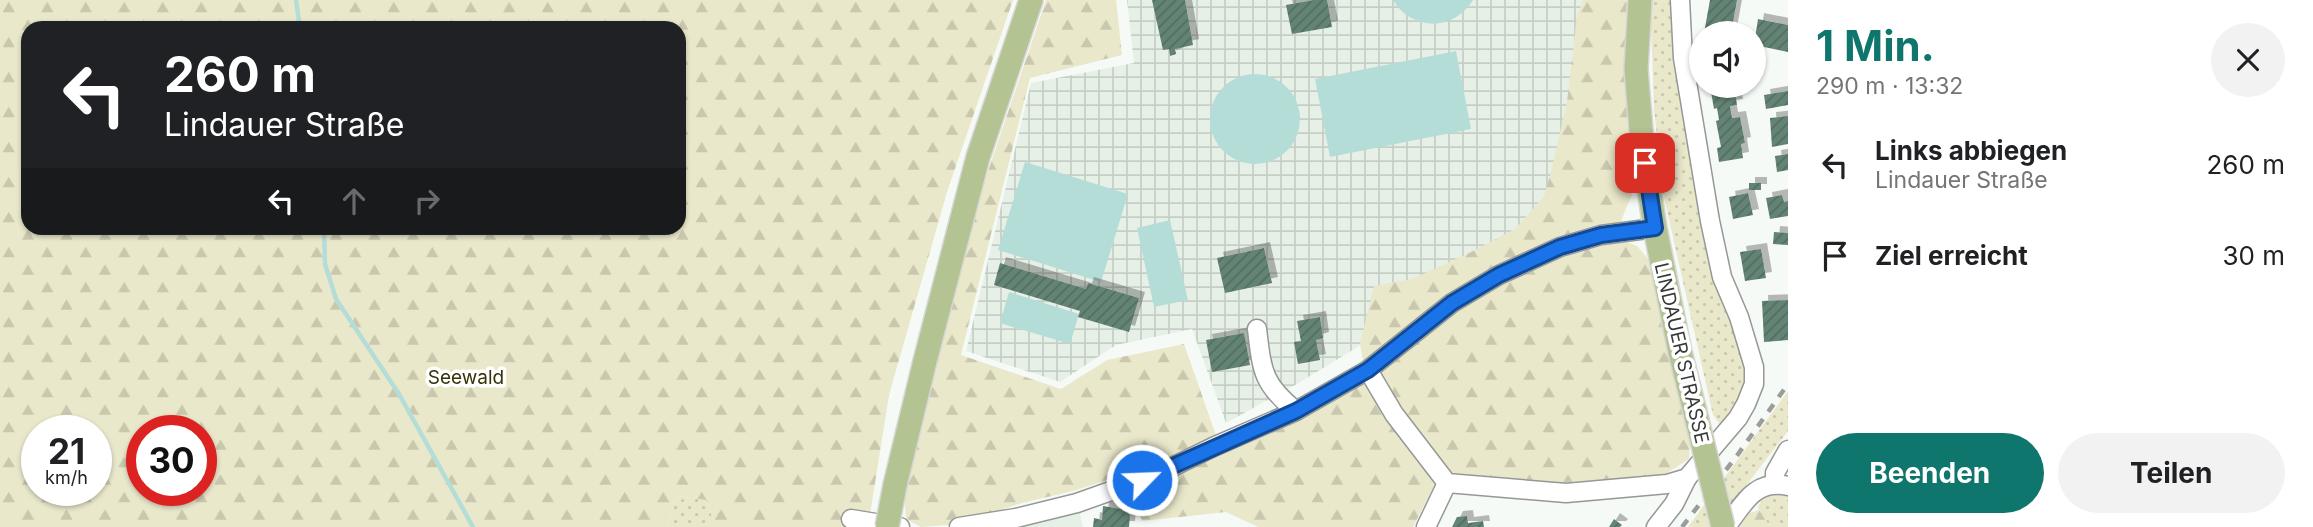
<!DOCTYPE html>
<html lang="de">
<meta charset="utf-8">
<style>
body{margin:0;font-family:Inter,sans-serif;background:#f2f2f2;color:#202124;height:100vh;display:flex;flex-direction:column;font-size:26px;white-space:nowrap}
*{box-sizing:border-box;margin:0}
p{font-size:23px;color:#757577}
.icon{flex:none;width:38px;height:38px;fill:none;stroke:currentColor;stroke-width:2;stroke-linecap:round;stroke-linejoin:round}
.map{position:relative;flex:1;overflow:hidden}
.details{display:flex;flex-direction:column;background:#fff;width:525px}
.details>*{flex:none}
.banner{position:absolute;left:21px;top:21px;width:665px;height:214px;border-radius:21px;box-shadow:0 2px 5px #0004;background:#202124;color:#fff;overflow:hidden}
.fabs{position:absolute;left:1689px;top:21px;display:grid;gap:14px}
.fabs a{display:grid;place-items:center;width:77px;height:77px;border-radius:50%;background:#fff;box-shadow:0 2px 5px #0004;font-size:35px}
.speed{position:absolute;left:21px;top:415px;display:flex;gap:14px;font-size:35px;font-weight:700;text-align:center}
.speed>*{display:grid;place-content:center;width:91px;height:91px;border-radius:50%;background:#fff;box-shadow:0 2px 5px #0004;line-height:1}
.speed small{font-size:18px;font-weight:400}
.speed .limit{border:10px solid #d22;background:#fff;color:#111}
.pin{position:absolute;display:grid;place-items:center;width:60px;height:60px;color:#fff;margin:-30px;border-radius:14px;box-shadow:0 4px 10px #0006}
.me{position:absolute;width:77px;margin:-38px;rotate:66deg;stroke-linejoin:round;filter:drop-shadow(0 0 5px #0008)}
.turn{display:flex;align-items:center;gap:24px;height:147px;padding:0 28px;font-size:32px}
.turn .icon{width:91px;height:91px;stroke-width:2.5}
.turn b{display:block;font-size:49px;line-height:60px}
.lanes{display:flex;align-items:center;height:66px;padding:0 28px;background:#0003;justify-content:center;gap:35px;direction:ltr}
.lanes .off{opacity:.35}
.round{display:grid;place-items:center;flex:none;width:74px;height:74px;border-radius:37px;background:#f2f2f2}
.head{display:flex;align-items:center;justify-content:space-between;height:119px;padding:0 28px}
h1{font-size:42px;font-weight:700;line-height:52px;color:#0f766e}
.action{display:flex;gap:14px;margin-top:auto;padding:14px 28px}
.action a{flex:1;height:80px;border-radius:42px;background:#0f766e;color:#fff;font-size:28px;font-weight:700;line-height:80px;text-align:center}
.action a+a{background:#f2f2f2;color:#202124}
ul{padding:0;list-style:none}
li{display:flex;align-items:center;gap:21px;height:91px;padding:0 28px}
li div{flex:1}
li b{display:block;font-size:26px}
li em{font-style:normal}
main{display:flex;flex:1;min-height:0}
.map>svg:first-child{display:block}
.built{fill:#e6f0e6}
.industrial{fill:url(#industrial-grid)}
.grass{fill:url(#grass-dots)}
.forest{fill:url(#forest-firs);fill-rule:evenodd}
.water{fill:#b5ddd8}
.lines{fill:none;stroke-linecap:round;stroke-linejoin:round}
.stream{stroke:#b5ddd8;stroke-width:4.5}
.building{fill:url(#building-hatch);filter:url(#shadow)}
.minor-casing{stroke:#959895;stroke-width:21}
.major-casing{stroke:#d7d7d7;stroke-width:26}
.minor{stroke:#fff;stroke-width:18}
.major{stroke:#b3c492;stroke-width:23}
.rail{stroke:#9a9d9a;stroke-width:4.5;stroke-dasharray:9 9;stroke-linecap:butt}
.major-bridge-casing{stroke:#d7d7d7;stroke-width:26;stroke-linecap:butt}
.major-bridge{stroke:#b3c492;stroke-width:23}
.route-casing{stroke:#114b97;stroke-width:18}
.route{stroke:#1a73e8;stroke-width:12}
.labels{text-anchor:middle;stroke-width:7;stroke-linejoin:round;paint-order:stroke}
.street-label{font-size:19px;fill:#373937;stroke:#fff}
.park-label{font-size:19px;fill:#363209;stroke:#fff}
</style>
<main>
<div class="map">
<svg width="1788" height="527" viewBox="0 0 1788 527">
<defs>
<pattern id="industrial-grid" width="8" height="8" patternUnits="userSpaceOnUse" patternTransform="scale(1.75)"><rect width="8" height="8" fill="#e6f0e6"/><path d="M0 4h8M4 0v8" fill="none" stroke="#c6cfc6"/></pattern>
<pattern id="grass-dots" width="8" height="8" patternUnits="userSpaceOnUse" patternTransform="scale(1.75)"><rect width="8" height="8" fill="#eae8cb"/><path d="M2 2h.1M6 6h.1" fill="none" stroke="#c9c8af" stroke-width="1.8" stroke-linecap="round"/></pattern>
<pattern id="forest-firs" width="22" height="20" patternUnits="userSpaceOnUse" patternTransform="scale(1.75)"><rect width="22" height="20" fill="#eae8cb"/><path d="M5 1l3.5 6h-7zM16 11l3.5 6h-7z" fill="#c9c8af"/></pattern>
<pattern id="building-hatch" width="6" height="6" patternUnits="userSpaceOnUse" patternTransform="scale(1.75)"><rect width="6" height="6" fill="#638475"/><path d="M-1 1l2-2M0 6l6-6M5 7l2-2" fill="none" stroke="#526d61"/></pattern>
<filter id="shadow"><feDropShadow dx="6" dy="-6" stdDeviation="0" flood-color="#0004"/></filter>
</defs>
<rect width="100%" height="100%" fill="#f6faf6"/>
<polygon class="built" points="1078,505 1083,527 981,527"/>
<polygon class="industrial" points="1127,0 1616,0 1617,179 1369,340 1297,384 1226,423 1192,329 1116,345 1060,382 966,351 1031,83 1134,63"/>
<g class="grass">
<polygon points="1650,0 1677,0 1679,38 1751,383 1722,427 1713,415 1663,193 1654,109"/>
<polygon points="1788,391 1788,431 1714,527 1688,527"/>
<polygon points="1784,493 1788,495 1788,527 1770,527 1759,510 1758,506 1766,494"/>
<polygon points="676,496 706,500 716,527 667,527"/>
</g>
<g class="forest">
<path d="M0 0H1013L947 192 889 395 868 527H716L706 500 676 496 667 527H0ZM28 28H679V228H28ZM37 430H96V490H37ZM142 430H201V490H142Z"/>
<polygon points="1046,0 1116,0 1122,55 1030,78 961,355 1061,389 1107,360 1184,344 1217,438 1149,467 1073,491 1022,503 959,524 921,527 906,519 904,495 958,260"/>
<polygon points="1583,0 1627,0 1624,67 1632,195 1619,225 1451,298 1363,361 1360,344 1374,286 1412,279 1469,253 1515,229 1544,196 1551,172 1567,102 1577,16"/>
<polygon points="1619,239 1637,246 1650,261 1690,442 1689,459 1664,475 1558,483 1441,472 1413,527 1258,527 1226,512 1142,521 1131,488 1374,379 1456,311 1499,281 1559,255"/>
<polygon points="1759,510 1770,527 1741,527 1740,525 1749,513"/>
</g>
<g class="water">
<path d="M1393 0H1473C1454 31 1412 32 1393 0Z"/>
<polygon points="1456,51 1471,129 1330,157 1315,79"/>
<circle cx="1255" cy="119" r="45"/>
<polygon points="1025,162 1128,194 1101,282 998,250"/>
<polygon points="1170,220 1188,300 1154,307 1137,228"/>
<polygon points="1009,292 1079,314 1070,344 1000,323"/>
</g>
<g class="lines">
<g class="stream">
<polyline points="296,0 300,28"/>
<polyline points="324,228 325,264 336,299 399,394 473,527"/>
</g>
</g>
<g class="building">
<polygon points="1152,0 1185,0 1193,45 1175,49 1176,54 1170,56 1169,49 1163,50"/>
<polygon points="1314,0 1327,0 1332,27 1292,34 1286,5"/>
<polygon points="1710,0 1737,0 1731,33 1704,33"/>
<polygon points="1758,19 1788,25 1788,52 1754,45"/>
<polygon points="1710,86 1734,86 1737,105 1730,106 1732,118 1740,117 1745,143 1741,144 1743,158 1719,162 1717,148 1721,147 1716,121 1719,120 1717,108 1714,109"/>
<polygon points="1788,91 1788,105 1766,109 1764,95"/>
<polygon points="1788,116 1788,144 1772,147 1770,118"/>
<polygon points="1788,154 1788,170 1777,172 1775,156"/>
<rect x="1749" y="183" width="12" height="7"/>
<polygon points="1748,193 1753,215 1733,219 1729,197"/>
<polygon points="1782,195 1784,202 1788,201 1788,216 1770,219 1766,198"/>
<polygon points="1774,232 1788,233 1788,245 1773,244"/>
<polygon points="1264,248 1272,283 1225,293 1217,258"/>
<polygon points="1761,249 1766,278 1745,281 1740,252"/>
<polygon points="1000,263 1086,289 1088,283 1139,298 1129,332 1078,317 1080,311 994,285"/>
<polygon points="1788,300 1788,340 1764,342 1762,301"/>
<polygon points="1320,317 1323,338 1316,340 1320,360 1298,364 1294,342 1301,341 1297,321"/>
<polygon points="1244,333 1250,365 1212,372 1206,340"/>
<polygon points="1103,506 1127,510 1130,515 1129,527 1093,527 1094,518 1102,520"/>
<polygon points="1467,516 1468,523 1483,521 1484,527 1452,527 1457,517"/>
<polygon points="1614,519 1622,525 1620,527 1609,527"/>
</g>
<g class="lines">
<defs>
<g id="minor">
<path d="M1257 329C1262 370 1262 384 1296 411"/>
<polyline points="1368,370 1394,414 1447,483 1566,493 1667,484 1687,478 1738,418 1746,404 1754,384 1754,367 1739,317 1722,277 1710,221 1683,58 1680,0"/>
<polyline points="1775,483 1775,473 1788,450"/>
<polyline points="851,519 900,527"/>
<polyline points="959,527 1016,518 1077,503 1156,475 1213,447 1296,411 1368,370 1452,303 1499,275 1560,247 1601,235 1655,228"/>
<polyline points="1426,527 1447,483"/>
<polyline points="1656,527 1674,504 1687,478"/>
<path d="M1726 527C1744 503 1755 479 1788 486"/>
</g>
<g id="major">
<polyline points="1640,0 1636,69 1642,142 1655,228 1680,352 1697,420"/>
<polyline points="895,485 925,361 978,157 1031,0"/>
</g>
</defs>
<use href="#minor" class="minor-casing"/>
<use href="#major" class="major-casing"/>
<use href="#minor" class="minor"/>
<use href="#major" class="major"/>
<polyline class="rail" points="1682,527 1736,457 1788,384"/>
<defs>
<g id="major-bridge">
<polyline points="1697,420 1723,527"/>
<polyline points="887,527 895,485"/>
</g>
</defs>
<use href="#major-bridge" class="major-bridge-casing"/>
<use href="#major-bridge" class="major-bridge"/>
</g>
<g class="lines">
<defs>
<polyline id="route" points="1142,480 1296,411 1368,370 1452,303 1499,275 1560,247 1601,235 1655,228 1645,163"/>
</defs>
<use href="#route" class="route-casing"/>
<use href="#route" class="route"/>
</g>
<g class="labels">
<g class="street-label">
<text transform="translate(1682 353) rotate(77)" y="7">LINDAUER STRASSE</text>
</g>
<g class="park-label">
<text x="466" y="384">Seewald</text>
</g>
</g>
</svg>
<div class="fabs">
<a><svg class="icon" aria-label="sound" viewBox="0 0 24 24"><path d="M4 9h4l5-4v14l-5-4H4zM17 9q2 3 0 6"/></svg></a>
</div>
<div class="speed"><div>21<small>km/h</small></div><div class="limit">30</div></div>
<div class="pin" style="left:1645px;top:163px;background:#d93025"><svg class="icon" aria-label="arrive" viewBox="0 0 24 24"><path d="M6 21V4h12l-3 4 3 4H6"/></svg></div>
<svg class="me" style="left:1142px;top:480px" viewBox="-20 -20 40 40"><circle r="17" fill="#1a73e8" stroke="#fff" stroke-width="3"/><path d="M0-11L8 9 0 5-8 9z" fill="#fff"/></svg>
<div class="banner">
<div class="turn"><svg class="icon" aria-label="left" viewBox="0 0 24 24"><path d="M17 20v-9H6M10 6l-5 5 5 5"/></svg><div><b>260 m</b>Lindauer Straße</div></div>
<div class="lanes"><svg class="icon" aria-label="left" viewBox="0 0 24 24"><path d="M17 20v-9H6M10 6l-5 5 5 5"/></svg><svg class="icon off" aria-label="ahead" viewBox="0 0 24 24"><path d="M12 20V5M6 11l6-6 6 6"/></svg><svg class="icon off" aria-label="right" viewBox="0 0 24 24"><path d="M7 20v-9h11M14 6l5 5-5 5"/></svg></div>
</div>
</div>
<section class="details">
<div class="head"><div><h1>1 Min.</h1><p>290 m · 13:32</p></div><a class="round"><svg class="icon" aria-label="close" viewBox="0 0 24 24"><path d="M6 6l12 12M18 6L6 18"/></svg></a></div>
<ul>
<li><svg class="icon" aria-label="left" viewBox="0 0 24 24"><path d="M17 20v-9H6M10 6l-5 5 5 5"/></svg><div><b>Links abbiegen</b><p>Lindauer Straße</p></div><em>260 m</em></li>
<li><svg class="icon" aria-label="arrive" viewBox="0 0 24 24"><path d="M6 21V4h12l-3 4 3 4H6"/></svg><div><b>Ziel erreicht</b></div><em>30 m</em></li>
</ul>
<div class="action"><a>Beenden</a><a>Teilen</a></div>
</section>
</main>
